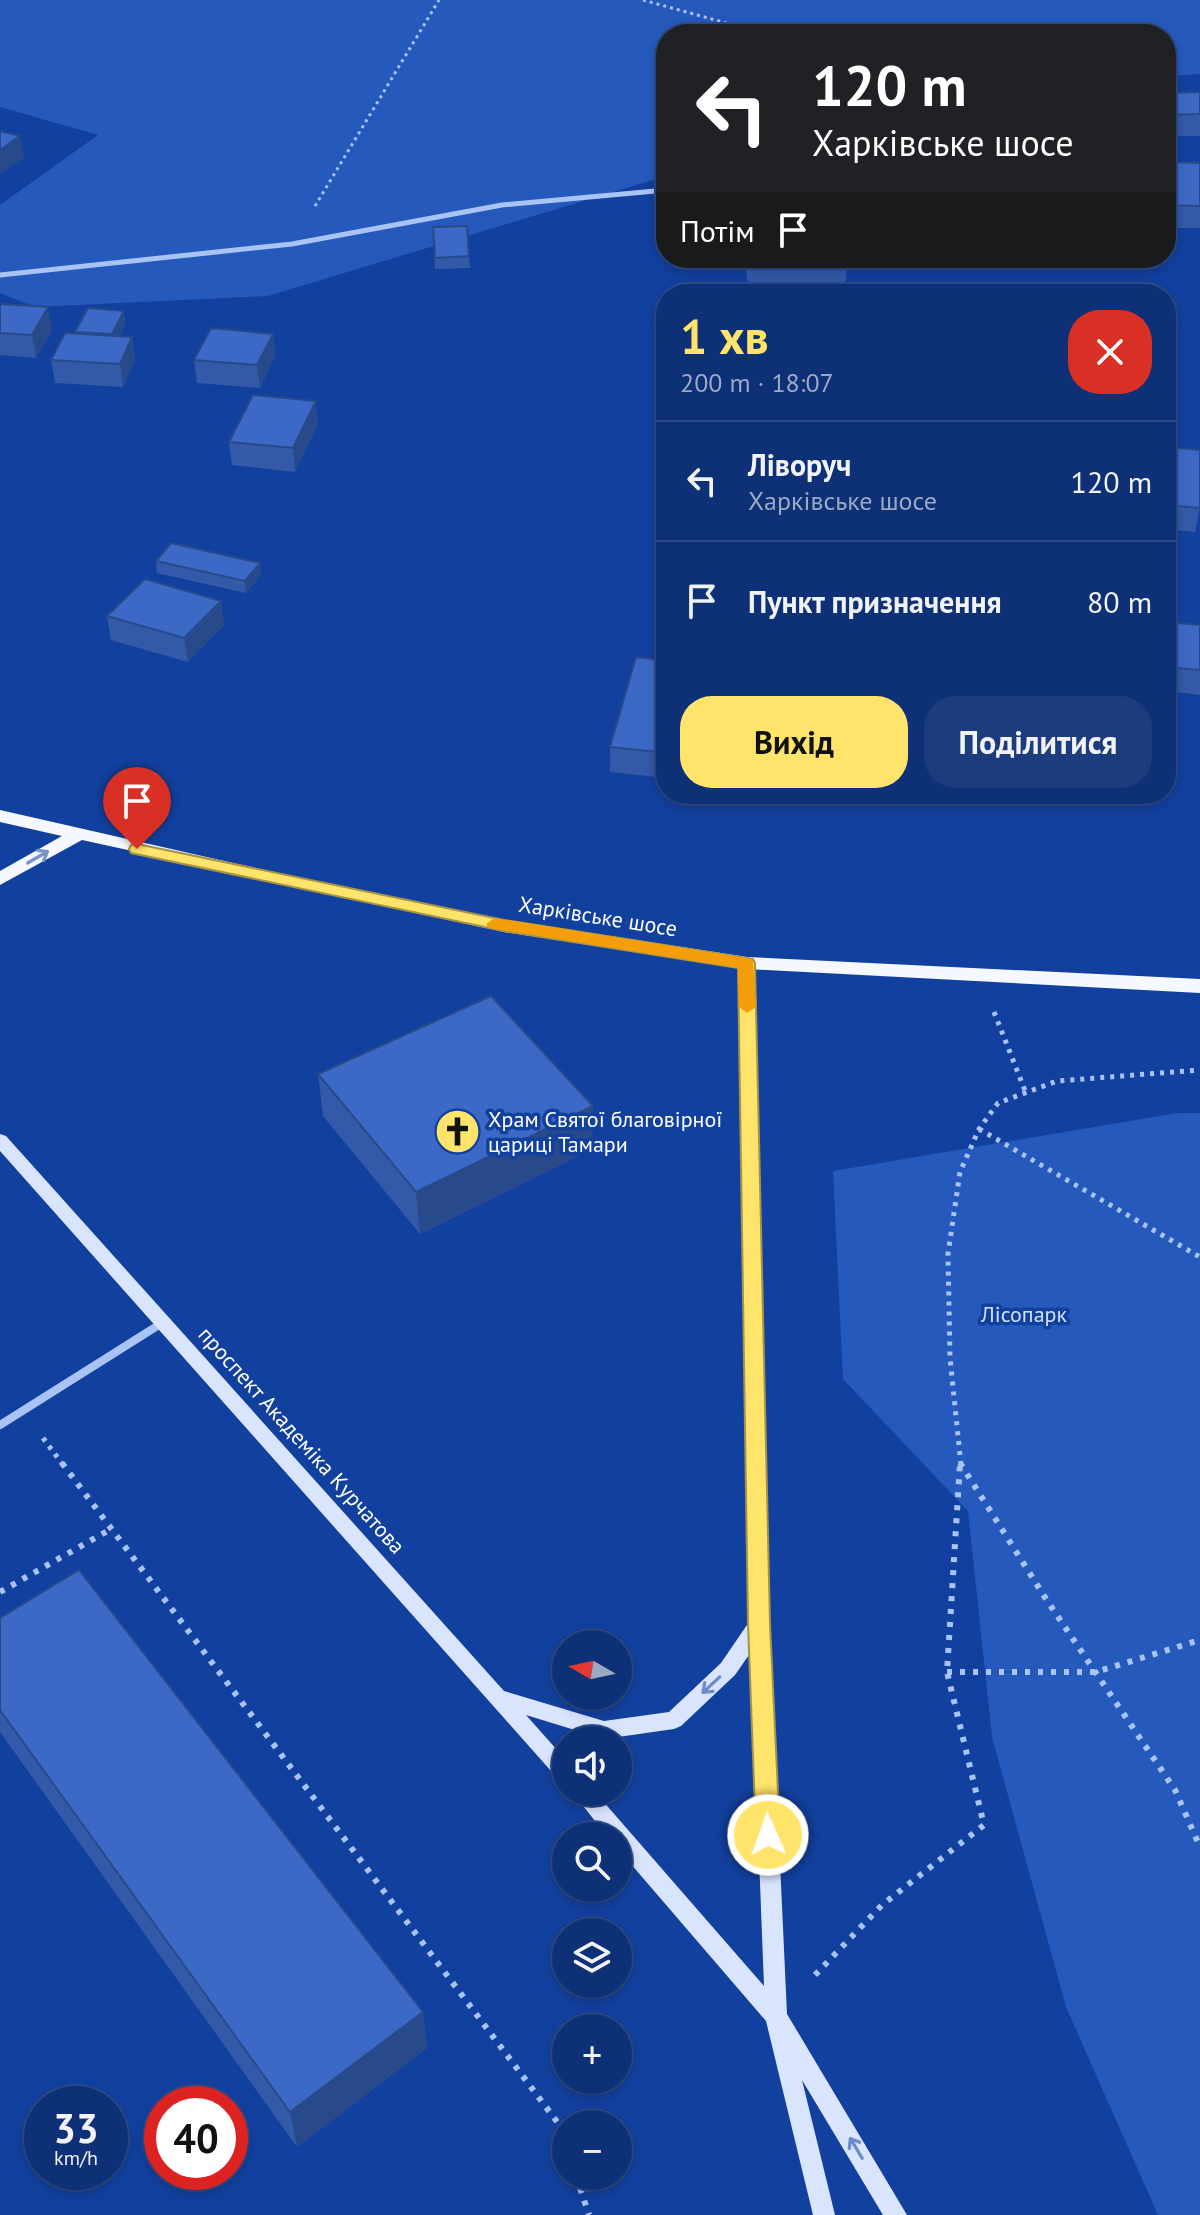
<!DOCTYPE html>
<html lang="uk">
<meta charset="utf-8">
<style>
body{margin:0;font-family:"PT Sans",sans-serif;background:#1c3c7e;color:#f1f3f6;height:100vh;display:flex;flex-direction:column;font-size:30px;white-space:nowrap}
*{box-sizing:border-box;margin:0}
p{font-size:26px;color:#9ba9c5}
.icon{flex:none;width:44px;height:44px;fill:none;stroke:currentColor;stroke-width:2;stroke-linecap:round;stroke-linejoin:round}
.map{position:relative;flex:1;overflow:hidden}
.panel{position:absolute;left:656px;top:284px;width:520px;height:520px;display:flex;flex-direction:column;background:#0e3076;border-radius:32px;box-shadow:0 4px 12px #0003,0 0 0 2px #2e4b88}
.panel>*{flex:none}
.hud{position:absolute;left:656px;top:24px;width:520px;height:244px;border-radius:32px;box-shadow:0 4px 12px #0003,0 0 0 2px #2e4b88;background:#202124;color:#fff;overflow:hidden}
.needle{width:52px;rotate:279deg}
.tools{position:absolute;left:552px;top:1630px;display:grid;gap:16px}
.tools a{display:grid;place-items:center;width:80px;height:80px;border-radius:50%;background:#0e3076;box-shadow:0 4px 12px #0003,0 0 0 2px #2e4b88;font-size:40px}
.speed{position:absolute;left:24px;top:2086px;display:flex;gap:16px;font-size:40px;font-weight:700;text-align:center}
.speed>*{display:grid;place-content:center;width:104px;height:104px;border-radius:50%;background:#0e3076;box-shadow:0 4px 12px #0003,0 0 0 2px #2e4b88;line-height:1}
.speed small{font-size:20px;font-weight:400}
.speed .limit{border:12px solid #d22;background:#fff;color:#111}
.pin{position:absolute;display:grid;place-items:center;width:68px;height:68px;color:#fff;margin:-82px -34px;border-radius:50% 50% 50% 0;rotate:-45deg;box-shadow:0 0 8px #0007}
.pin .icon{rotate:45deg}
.me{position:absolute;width:88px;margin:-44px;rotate:358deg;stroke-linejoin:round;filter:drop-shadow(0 0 6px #0008)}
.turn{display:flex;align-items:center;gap:28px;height:168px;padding:0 24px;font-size:36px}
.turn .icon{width:104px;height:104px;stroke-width:2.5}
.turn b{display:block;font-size:56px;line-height:68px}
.then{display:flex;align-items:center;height:76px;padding:0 24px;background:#0003;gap:16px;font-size:30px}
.round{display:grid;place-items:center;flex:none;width:84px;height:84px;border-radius:32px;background:#1c3c7e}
.head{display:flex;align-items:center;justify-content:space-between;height:136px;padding:0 24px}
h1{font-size:48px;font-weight:800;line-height:60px;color:#ffe46c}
.primary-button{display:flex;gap:16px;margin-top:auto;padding:16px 24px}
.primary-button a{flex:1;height:92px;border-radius:32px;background:#ffe46c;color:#111;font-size:32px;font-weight:800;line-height:92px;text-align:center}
.primary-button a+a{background:#1c3c7e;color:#f1f3f6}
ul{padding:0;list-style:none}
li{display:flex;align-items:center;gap:24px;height:120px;padding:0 24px;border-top:2px solid #2e4b88}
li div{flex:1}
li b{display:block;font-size:30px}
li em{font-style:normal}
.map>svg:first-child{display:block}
.green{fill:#2559bc}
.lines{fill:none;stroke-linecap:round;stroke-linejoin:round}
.path-far2{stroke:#a9c3f4;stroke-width:3;stroke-dasharray:3 4;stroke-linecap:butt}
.path-far1{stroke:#a9c3f4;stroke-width:5;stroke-dasharray:4 6;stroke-linecap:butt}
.path{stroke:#a9c3f4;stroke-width:6;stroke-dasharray:5 8;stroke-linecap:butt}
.street-far1{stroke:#a9c3f4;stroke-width:5}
.street{stroke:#a9c3f4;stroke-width:8}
.secondary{fill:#d9e5fd;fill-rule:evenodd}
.primary{fill:#f6f8ff;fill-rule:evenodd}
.wall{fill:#335aa9}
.shaded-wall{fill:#294a8a}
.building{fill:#3b69c5;stroke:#294a8a;stroke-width:2}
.oneway{stroke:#7993ca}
.oneway2{stroke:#6c8ac9}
.route{fill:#ffe46c;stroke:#a69446;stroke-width:2}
.slow{fill:#f59e0b}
.labels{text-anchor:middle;stroke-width:7;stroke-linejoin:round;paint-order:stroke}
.street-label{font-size:22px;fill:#fff;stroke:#12409e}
.poi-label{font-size:22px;fill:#fff;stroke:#12409e;text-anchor:start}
.park-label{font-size:22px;fill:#d1e1fe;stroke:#12409e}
</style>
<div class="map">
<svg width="1200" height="2215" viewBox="0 0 1200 2215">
<rect width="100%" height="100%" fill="#12409e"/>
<g class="green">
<polygon points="0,0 1200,0 1200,74 1166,76 1166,34 666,34 666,176 268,296 35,307 0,293 0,205 98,135 0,107"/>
<polygon points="1177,1113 1200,1113 1200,2215 1158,2215 1066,2007 992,1737 968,1511 843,1379 833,1171"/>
</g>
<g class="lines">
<g class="path-far2">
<polyline points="643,0 766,34"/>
<polyline points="315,206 439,0"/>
</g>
<g class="path-far1">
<polyline points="994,1012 1026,1093"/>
<polyline points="979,1129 1200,1257"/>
<polyline points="43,1438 63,1465"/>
<polyline points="961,1465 950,1358 948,1254 960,1172 979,1129 998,1103 1057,1081 1200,1070"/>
</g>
<g class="path">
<polyline points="62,1463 558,2123 566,2147"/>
<polyline points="960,1463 1046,1599 1175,1790 1200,1847"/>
<polyline points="0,1592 111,1529"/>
<polyline points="947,1672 1096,1672 1200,1640"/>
<polyline points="815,1975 882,1905 984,1825 947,1672 960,1463"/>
<polyline points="576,2176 589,2215"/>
</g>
<polyline class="street-far1" points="0,275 292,244 502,205 666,190"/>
<polyline class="street" points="0,1425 162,1323"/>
<polygon class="secondary" points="747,958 755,963 769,1624 787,2014 907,2215 883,2215 802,2080 835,2215 813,2215 766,2021 618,1849 618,1836 607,1836 572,1792 595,1792 764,1986 751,1652 735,1675 681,1726 674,1729 604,1739 526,1715 566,1760 566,1783 559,1780 0,1151 0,1134 6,1136 504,1691 604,1721 669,1712 721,1663 749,1622 739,963"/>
<polygon class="primary" points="0,810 290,876 504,920 747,957 1200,979 1200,993 747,969 504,932 82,840 0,885 0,871 62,836 0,822"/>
</g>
<g class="wall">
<polygon points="1200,92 1200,136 1166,136 1166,93"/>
<polygon points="1166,162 1200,163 1200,228 1166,228"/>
<polygon points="467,226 470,268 435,269 433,227"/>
<polygon points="744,258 845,258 847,265 845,287 749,290"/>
<polygon points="0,304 52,330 36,358 0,355"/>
<polygon points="126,323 119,336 132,337 135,360 123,387 55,383 51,360 75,334 75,332"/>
<polygon points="273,334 275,356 260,388 197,383 194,360"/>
<polygon points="318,424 295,472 232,465 229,442"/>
<polygon points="1166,447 1200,508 1195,532 1166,529"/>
<polygon points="156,561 261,575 246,593 157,573"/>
<polygon points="107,616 224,625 188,662 111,640"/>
<polygon points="1166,622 1200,625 1200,695 1166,691"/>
<polygon points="666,661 666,778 610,772 610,747"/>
<polygon points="318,1074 593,1106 593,1149 420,1234 323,1116"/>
<polygon points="0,1618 423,2012 427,2048 297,2147 0,1732"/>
</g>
<g class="shaded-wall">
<polygon points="20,136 24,158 0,174 0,150"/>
<polygon points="48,307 52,330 36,358 32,335"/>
<polygon points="124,311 126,323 114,346 112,334"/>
<polygon points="273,334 275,356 260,388 257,365"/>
<polygon points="132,337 135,360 123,387 120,364"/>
<polygon points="316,401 318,424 295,472 293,448"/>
<polygon points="260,563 261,575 246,593 245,581"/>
<polygon points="221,601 224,625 188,662 184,638"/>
<polygon points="593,1106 593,1149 420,1234 416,1192"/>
<polygon points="423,2012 427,2048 297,2147 290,2112"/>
</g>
<g class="building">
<polygon points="1200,92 1200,114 1166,115 1166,93"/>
<polygon points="0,131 20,136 0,150"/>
<polygon points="1166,162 1200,163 1200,206 1166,205"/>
<polygon points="467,226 469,256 435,258 433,227"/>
<polygon points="749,258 845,258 847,265 750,267"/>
<polygon points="0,304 48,307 32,335 0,333"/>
<polygon points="88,308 124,311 112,334 75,332"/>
<polygon points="211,328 273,334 257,365 194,360"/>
<polygon points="65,333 132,337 120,364 51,360"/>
<polygon points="253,395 316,401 293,448 229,442"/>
<polygon points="1166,447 1200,450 1200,508 1166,505"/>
<polygon points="171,543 260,563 245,581 156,561"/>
<polygon points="145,579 221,601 184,638 107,616"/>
<polygon points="1166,622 1200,625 1200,670 1166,667"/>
<polygon points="636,657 666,661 666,753 610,747"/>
<polygon points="491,996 593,1106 416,1192 318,1074"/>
<polygon points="79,1570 423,2012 290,2112 0,1710 0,1618"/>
</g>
<defs><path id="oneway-shaft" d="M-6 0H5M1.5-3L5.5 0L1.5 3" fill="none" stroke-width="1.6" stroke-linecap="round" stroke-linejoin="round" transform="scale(2)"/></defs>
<use class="oneway" href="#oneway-shaft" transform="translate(38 857) rotate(-30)"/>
<g class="oneway2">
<use href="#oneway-shaft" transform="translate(711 1685) rotate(137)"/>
<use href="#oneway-shaft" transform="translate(856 2148) rotate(-121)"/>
</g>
<polygon class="route" points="137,844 504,920 753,959 755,963 770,1624 780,1835 776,1843 768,1846 760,1843 756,1835 748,1624 738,968 504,931 131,853 129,849 131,845"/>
<polygon class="slow" points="495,918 753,959 756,1007 747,1013 739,1007 738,968 489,928 486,924"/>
<defs>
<symbol id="church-disc" viewBox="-11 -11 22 22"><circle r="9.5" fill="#ffe46c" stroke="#12409e"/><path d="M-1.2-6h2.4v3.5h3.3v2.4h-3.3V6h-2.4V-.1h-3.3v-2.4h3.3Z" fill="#111"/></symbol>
</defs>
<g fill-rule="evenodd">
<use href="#church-disc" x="432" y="1106" width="51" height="51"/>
</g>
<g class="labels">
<g class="street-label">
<text transform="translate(598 916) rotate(9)" y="8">Харківське шосе</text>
<text transform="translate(302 1440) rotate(48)" y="8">проспект Академіка Курчатова</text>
</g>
<g class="poi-label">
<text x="488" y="1127">Храм Святої благовірної<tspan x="488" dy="25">цариці Тамари</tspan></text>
</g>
<g class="park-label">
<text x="1024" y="1322">Лісопарк</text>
</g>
</g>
</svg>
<div class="tools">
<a><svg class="needle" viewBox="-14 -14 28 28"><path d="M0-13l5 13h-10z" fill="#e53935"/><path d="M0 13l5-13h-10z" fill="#9ba9c5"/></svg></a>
<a><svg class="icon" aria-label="sound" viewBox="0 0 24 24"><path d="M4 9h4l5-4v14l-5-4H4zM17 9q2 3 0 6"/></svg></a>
<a><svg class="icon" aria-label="search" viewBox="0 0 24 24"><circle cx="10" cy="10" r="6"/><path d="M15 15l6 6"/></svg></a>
<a><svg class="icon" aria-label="layers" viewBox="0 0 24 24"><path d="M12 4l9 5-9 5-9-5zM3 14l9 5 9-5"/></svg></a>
<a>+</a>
<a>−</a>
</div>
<div class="speed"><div>33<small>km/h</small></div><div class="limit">40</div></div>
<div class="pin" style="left:137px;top:849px;background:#d93025"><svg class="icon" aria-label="arrive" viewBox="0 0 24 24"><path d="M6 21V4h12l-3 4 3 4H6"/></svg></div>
<svg class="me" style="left:768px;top:1835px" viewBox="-20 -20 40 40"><circle r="17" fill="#ffe46c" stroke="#fff" stroke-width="3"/><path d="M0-11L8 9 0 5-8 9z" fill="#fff"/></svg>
<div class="hud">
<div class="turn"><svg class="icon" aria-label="left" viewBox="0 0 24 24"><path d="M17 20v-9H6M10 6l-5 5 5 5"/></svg><div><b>120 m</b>Харківське шосе</div></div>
<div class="then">Потім<svg class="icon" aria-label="arrive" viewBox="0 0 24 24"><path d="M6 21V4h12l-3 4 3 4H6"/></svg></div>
</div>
<section class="panel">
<div class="head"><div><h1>1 хв</h1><p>200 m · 18:07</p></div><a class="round" style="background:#d93025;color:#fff"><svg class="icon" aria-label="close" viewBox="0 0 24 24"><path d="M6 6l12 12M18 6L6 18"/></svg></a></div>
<ul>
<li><svg class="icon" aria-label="left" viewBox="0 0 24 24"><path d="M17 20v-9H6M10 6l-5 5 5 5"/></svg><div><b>Ліворуч</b><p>Харківське шосе</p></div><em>120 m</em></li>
<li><svg class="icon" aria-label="arrive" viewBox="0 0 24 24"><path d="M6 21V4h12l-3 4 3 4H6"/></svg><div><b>Пункт призначення</b></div><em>80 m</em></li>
</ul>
<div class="primary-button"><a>Вихід</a><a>Поділитися</a></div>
</section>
</div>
